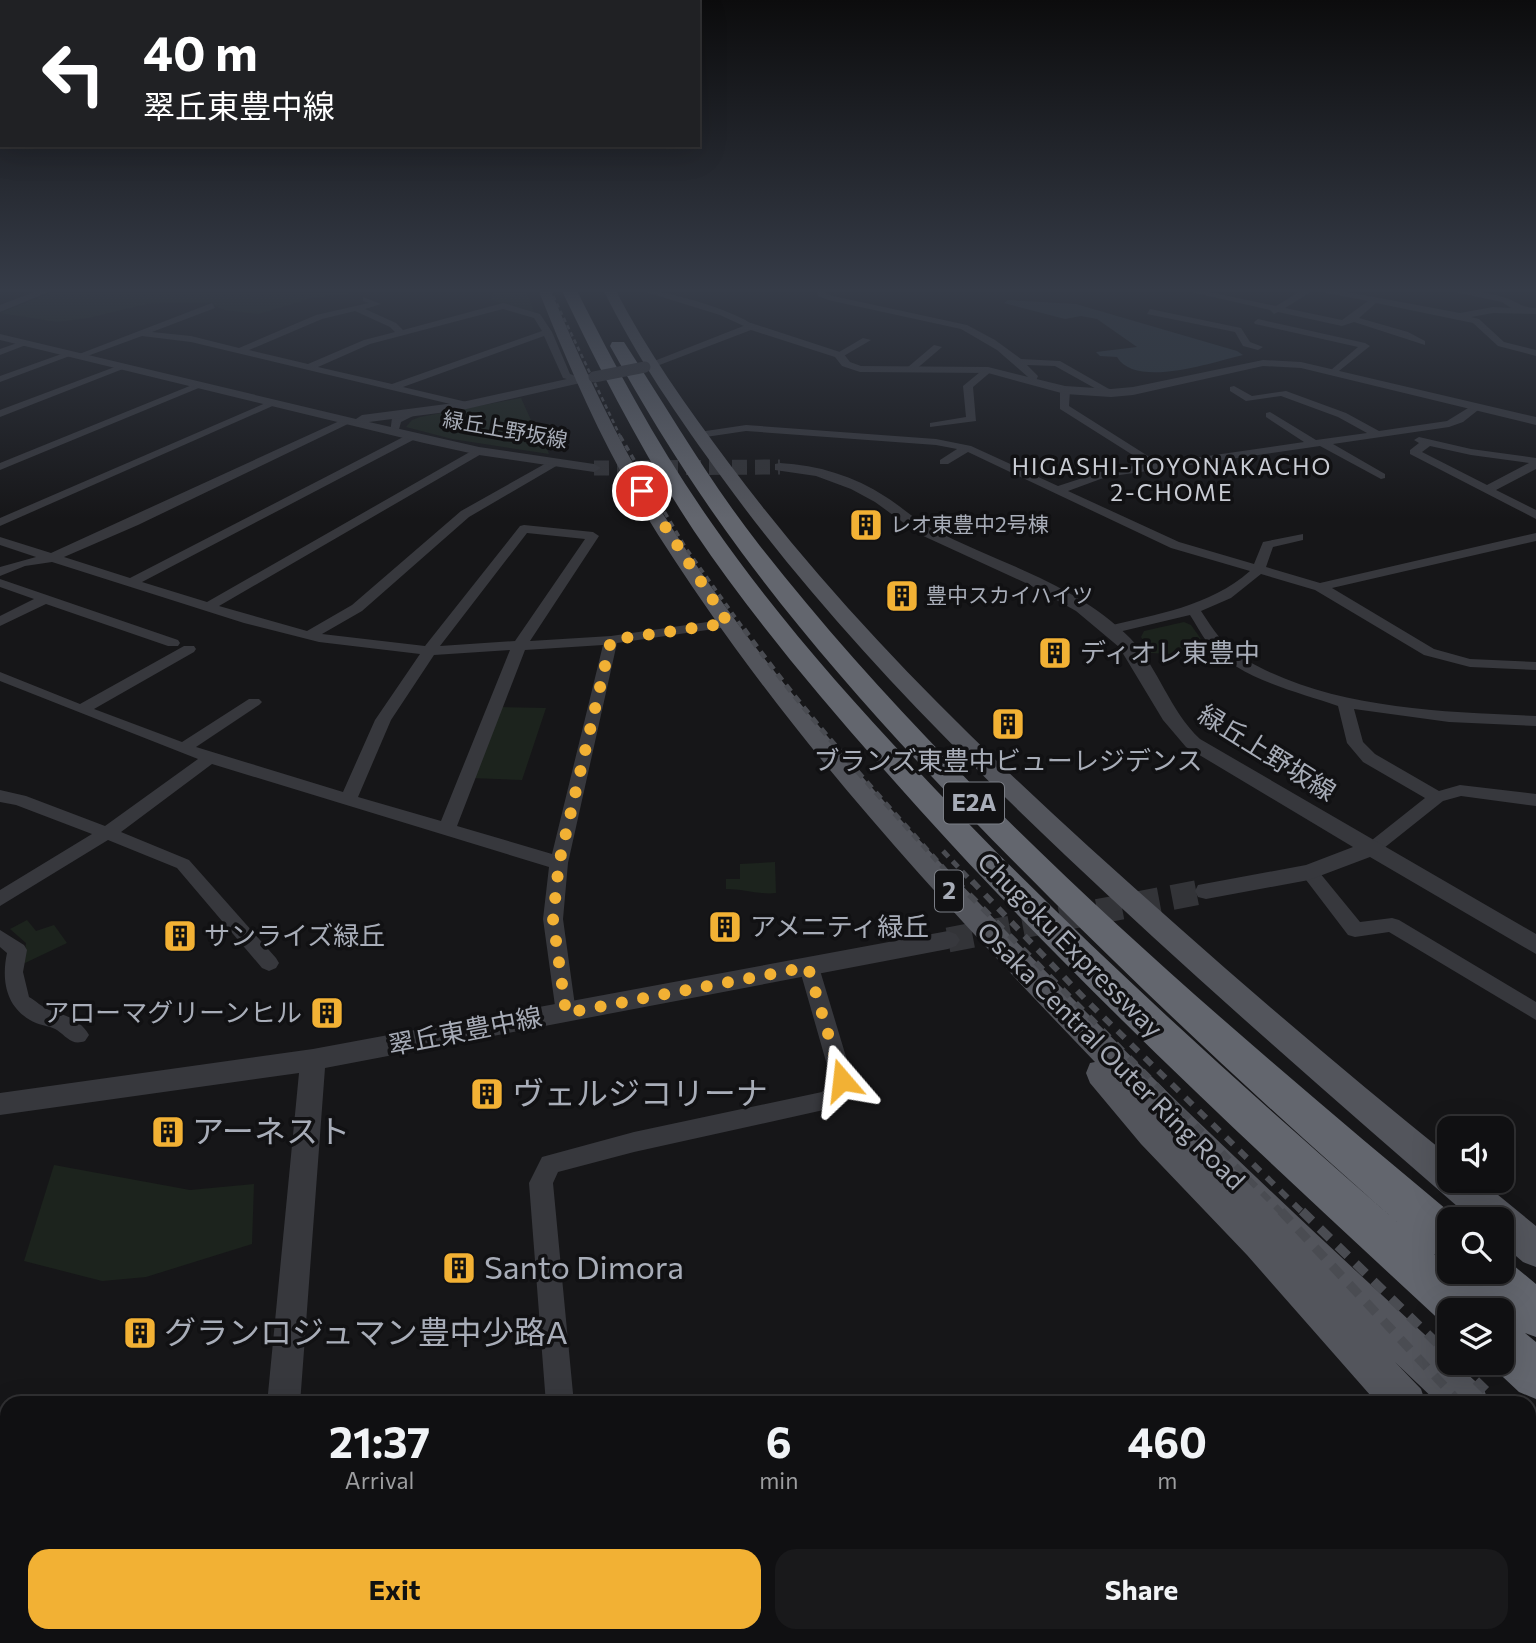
<!DOCTYPE html>
<meta charset="utf-8">
<style>
body{margin:0;font-family:Commissioner,"Noto Sans JP",sans-serif;background:#19191b;color:#f1f3f6;height:100vh;display:flex;flex-direction:column;font-size:26px;white-space:nowrap}
*{box-sizing:border-box;margin:0}
p{font-size:23px;color:#9c9d9f}
.icon{flex:none;width:38px;height:38px;fill:none;stroke:currentColor;stroke-width:2;stroke-linecap:round;stroke-linejoin:round}
.map{position:relative;flex:1;overflow:hidden}
.panel{position:absolute;left:0px;top:1396px;width:1536px;height:247px;display:flex;flex-direction:column;background:#101012;border-radius:21px 21px 0 0;box-shadow:0 7px 28px #0002,0 0 0 2px #303032}
.panel>*{flex:none}
.banner{position:absolute;left:0px;top:0px;width:700px;height:147px;box-shadow:0 7px 28px #0002,0 0 0 2px #303032;background:#202124;color:#fff;overflow:hidden}
.buttons{position:absolute;left:1437px;top:1116px;display:grid;gap:14px}
.buttons a{display:grid;place-items:center;width:77px;height:77px;border-radius:14px;background:#101012;box-shadow:0 7px 28px #0002,0 0 0 2px #303032;font-size:35px}
.pin{position:absolute;display:grid;place-items:center;width:60px;height:60px;color:#fff;margin:-30px;border:4px solid #fff;border-radius:50%;box-shadow:0 2px 7px #0007}
.me{position:absolute;width:77px;margin:-38px;rotate:343deg;stroke-linejoin:round;filter:drop-shadow(0 0 5px #0008)}
.turn{display:flex;align-items:center;gap:24px;height:147px;padding:0 28px;font-size:32px}
.turn .icon{width:91px;height:91px;stroke-width:2.5}
.turn b{display:block;font-size:49px;line-height:60px}
.eta{display:flex;justify-content:space-evenly;align-items:center;height:119px;text-align:center}
.eta b{font-size:42px;font-weight:700;line-height:49px}
.action{display:flex;gap:14px;margin-top:auto;padding:14px 28px}
.action a{flex:1;height:80px;border-radius:21px;background:#f2b134;color:#111;font-size:28px;font-weight:700;line-height:80px;text-align:center}
.action a+a{background:#19191b;color:#f1f3f6}
.map>svg:first-child{display:block}
.green{fill:#1c231d}
.water{fill:#2c353c}
.lines{fill:none;stroke-linecap:round;stroke-linejoin:round}
.tertiary-tunnel-far1{stroke:#333438;stroke-width:15;stroke-dasharray:15 8;stroke-linecap:butt}
.tertiary-tunnel{stroke:#333438;stroke-width:25;stroke-dasharray:25 13;stroke-linecap:butt}
.minor{fill:#37383d;fill-rule:evenodd}
.tertiary{fill:#37383d;fill-rule:evenodd}
.primary{fill:#53555c;fill-rule:evenodd}
.motorway{fill:#63666e;fill-rule:evenodd}
.rail-far4{stroke:#4a4c52;stroke-width:2.5;stroke-dasharray:4.5 3.5;stroke-linecap:butt}
.rail-far3{stroke:#4a4c52;stroke-width:3.5;stroke-dasharray:6 5;stroke-linecap:butt}
.rail-far2{stroke:#4a4c52;stroke-width:5;stroke-dasharray:8 6;stroke-linecap:butt}
.rail-far1{stroke:#4a4c52;stroke-width:6;stroke-dasharray:10 9;stroke-linecap:butt}
.rail{stroke:#4a4c52;stroke-width:9;stroke-dasharray:14 11;stroke-linecap:butt}
.tertiary-bridge{stroke:#37383d;stroke-width:11}
.route{stroke:#f2b134;stroke-width:12;stroke-dasharray:0 21.6}
.labels{text-anchor:middle;stroke-width:7;stroke-linejoin:round;paint-order:stroke}
.far-street-label{font-size:21px;fill:#a8adb8;stroke:#111113}
.far-poi-label{font-size:21px;fill:#a8adb8;stroke:#111113;text-anchor:start}
.far-neighbourhood-label{font-size:23px;letter-spacing:2px;fill:#c9ccd4;stroke:#111113}
.shield{fill:#111113;stroke:#7b7e86;stroke-width:2}
.shield-label{font-size:24px;font-weight:bold;fill:#a8adb8}
.poi-label{font-size:26px;fill:#a8adb8;stroke:#111113;text-anchor:start}
.street-label{font-size:26px;fill:#a8adb8;stroke:#111113}
.near-poi-label{font-size:32px;fill:#a8adb8;stroke:#111113;text-anchor:start}
</style>
<div class="map">
<svg width="1536" height="1643" viewBox="0 0 1536 1643">
<rect width="100%" height="100%" fill="#161618"/>
<g class="green">
<polygon points="60,289 422,289 372,291 312,298 259,314 224,310 208,303 187,303 147,304 88,318 57,322 0,313"/>
<polygon points="526,289 534,312 491,300 493,292 471,290"/>
<polygon points="521,398 536,431 540,431 549,454 452,439 406,427 412,420 420,417"/>
<polygon points="1184,622 1191,625 1213,656 1151,653 1141,637 1144,631"/>
<polygon points="501,707 546,708 522,780 471,778"/>
<path d="M775 862 776 893C760 895 743 889 726 889V879H740V864Z"/>
<polygon points="27,920 36,931 54,925 67,943 23,964 26,943 10,929"/>
<polygon points="54,1165 190,1190 254,1184 252,1244 146,1277 102,1281 24,1261"/>
</g>
<path class="water" d="M1008 300 1076 304 1237 351 1243 355C1213 362 1136 389 1117 357L1100 356 1096 352 1137 347 1097 319 1081 316 1065 319 1004 303Z"/>
<g class="lines">
<polyline class="tertiary-tunnel-far1" points="594,468 780,467"/>
<polyline class="tertiary-tunnel" points="948,940 1206,891"/>
<g class="minor">
<path d="M636 289C663 289 734 310 755 326L748 328 720 315Z"/>
<polygon points="817,289 825,289 825,293 833,296 967,325 995,340 1021,359 1060,361 1116,393 1107,395 1055,366 1027,365 1038,376 1035,383 1029,383 1028,377 997,350 961,329 828,300 818,296"/>
<path d="M1178 289H1195L1276 306 1304 289H1331L1460 313 1493 307 1511 308 1502 302 1440 289C1461 289 1485 291 1506 298 1518 302 1522 308 1536 308V314L1493 313 1471 317 1479 319 1504 342 1536 350V356L1498 346 1473 323 1376 303 1359 318 1408 332 1425 341V345L1354 322 1342 326 1278 312 1274 314 1270 310ZM1314 290 1317 291 1368 301 1342 320 1285 308Z"/>
<polygon points="1528,289 1524,292 1491,292 1487,290"/>
<path d="M363 297 381 304 365 309 396 323 403 330 503 303 540 314 552 332 570 374 587 380 582 383 563 378 544 336 403 387 471 403 472 405 467 408 191 342 142 336 82 358 74 356 212 303 215 308 152 332 191 336 239 348 316 315 369 303 363 301ZM503 309 534 318 542 331 392 384 318 367 370 344ZM355 311 390 327 395 332 364 340 308 364 249 350 322 319Z"/>
<polygon points="1150,309 1241,328 1250,342 1263,347 1258,350 1243,346 1235,332 1147,314"/>
<polygon points="1258,319 1365,343 1370,346 1334,375 1331,374 1331,370 1358,347 1255,324 1254,322"/>
<polygon points="863,338 871,340 842,357 834,355"/>
<polygon points="23,341 31,343 0,355 0,349"/>
<polygon points="934,345 942,347 914,371 908,371 908,367"/>
<polygon points="67,352 75,354 0,382 0,376"/>
<polygon points="120,365 128,367 0,417 0,410"/>
<polygon points="985,368 993,370 973,387 976,421 930,427 930,423 966,417 963,386"/>
<polygon points="197,383 206,385 0,470 0,463"/>
<path d="M1234 386 1252 396 1286 391 1346 413 1379 431 1447 421 1473 405 1482 407 1463 422 1449 427 1333 444 1385 474V478L1381 479 1320 446 1106 477 1068 491 1179 542 1254 564 1263 542 1303 534V540L1273 547 1266 567 1320 583 1536 533V541L1332 588 1434 649 1470 659 1536 662V670L1470 667 1424 655 1315 590 1261 574 1231 598 1201 611C1213 629 1224 647 1243 658 1327 709 1441 712 1536 716V726L1449 722 1354 709 1363 742 1375 754 1439 791 1460 785 1536 794V806L1461 796 1443 801 1379 852H1367L1364 848 1367 844 1425 798 1363 762 1347 743 1338 706C1295 691 1238 679 1207 642 1201 634 1196 624 1190 615L1110 634 1103 630 1105 627C1156 614 1209 607 1250 571L1171 548 968 452 948 464H940V460L957 449 936 445 746 431 699 438 694 435 699 432 746 425 936 439 971 446 1058 486 1104 471 1147 464 1060 409V390L1065 387 1070 390 1069 406 1159 463 1304 442 1266 417V413L1270 412 1316 440 1367 433 1338 417 1281 396 1246 401 1230 391V387Z"/>
<polygon points="268,402 277,404 0,526 0,518"/>
<polygon points="410,411 419,413 401,422 398,433 390,433 392,418"/>
<path d="M346 418 350 419V423L138 525 64 557 130 578 409 434H417V438L142 582 207 602 475 449H483V453L219 606 307 631 352 605 461 511 550 461H558V465L469 517 362 611 322 634 425 646 520 526 524 525 593 532 599 536 530 641 611 636 728 619 735 623 728 627 617 643 568 863 563 919 576 1013 573 1019 566 1021 559 1019 556 1013 543 919 549 867 212 764 121 832 189 860 276 958 279 963 276 968 269 971 262 968 177 868 108 840 0 906V890L92 834 16 805 0 802V790L26 796 105 826 198 759 0 681V672L80 704 184 646H194L196 649 194 652 94 709 182 742 249 699H259L262 702 259 705 196 747 343 792 375 720 420 654 319 642 244 623 52 562 25 566 0 576V567L36 557 0 545V537L51 553ZM527 533 585 539 515 641 440 646ZM603 645 552 854 457 826 525 650ZM510 650 441 821 358 797 391 720 434 655Z"/>
<path d="M1419 437 1471 449 1536 458V469L1496 490 1536 510V519L1410 454V450L1419 443 1414 440ZM1430 446 1471 455 1529 463 1487 485 1422 452Z"/>
<polygon points="0,579 178,640 180,643 178,646 168,646 46,604 0,626 0,616 34,599 0,587"/>
<polygon points="1309,866 1315,867 1360,922 1392,918 1399,920 1536,1002 1536,1020 1389,932 1355,937 1348,935 1300,872 1303,867"/>
<path d="M0 930 24 945 27 950 23 972 29 997C36 1001 42 1007 49 1010 65 1015 80 1019 89 1035L85 1041C72 1046 67 1037 57 1030 51 1026 43 1026 36 1023 6 1010 1 981 7 953L0 947Z"/>
<polygon points="809,959 816,962 819,967 853,1080 837,1107 634,1152 558,1172 553,1183 574,1404 546,1404 529,1183 542,1157 634,1132 822,1092 831,1079 799,967 802,962"/>
<polygon points="570,1636 602,1636 603,1643 571,1643"/>
<polygon points="742,1636 790,1636 787,1643 739,1643"/>
<polygon points="1265,1636 1300,1636 1303,1643 1268,1643"/>
</g>
<g class="tertiary">
<polygon points="42,289 56,289 0,312 0,305"/>
<polygon points="751,323 843,353 850,362 861,366 988,367 1065,386 1111,389 1133,387 1263,360 1301,362 1536,417 1536,425 1301,368 1263,366 1133,395 1111,397 1065,394 988,373 860,372 842,366 835,357 751,330 649,369 639,367"/>
<polygon points="0,334 356,419 362,415 462,402 594,373 598,375 598,379 462,410 369,422 479,447 594,464 601,468 594,472 479,455 424,443 0,340"/>
<path d="M780 463C818 465 854 476 886 497 902 507 916 521 934 530 1001 564 1076 584 1130 638 1159 668 1169 710 1200 739L1536 934V954L1370 857 1309 880 1206 899 1198 897 1195 891 1198 885 1306 865 1353 847 1186 747 1163 720 1119 647 1076 611 1028 584 919 534 875 502 851 489 816 476 775 470V464Z"/>
<polygon points="948,931 956,934 960,940 956,946 948,949 325,1068 300,1404 267,1404 299,1073 0,1115 0,1093 313,1049"/>
<polygon points="1536,1566 1536,1610 1530,1613 1530,1568"/>
<rect x="243" y="1636" width="38" height="7"/>
<polygon points="1481,1636 1521,1636 1518,1643 1478,1643"/>
</g>
<g class="primary">
<path d="M538 289H550C577 352 605 414 639 474 737 643 870 791 1006 931 1149 1078 1298 1218 1449 1357V1363H1455L1484 1389 1489 1404H1439L1395 1362 1421 1389 1426 1404H1378L1247 1255 1141 1144 1090 1083 1086 1073 1090 1063 1095 1062C958 919 822 774 709 611 678 566 647 520 621 472 589 413 563 352 538 289Z"/>
<path d="M603 289H615C647 351 687 407 728 462 834 604 958 728 1089 847 1206 953 1326 1057 1449 1156V1181H1481L1536 1226V1267L1523 1262 1502 1244V1220H1473C1336 1101 1198 981 1065 855 942 738 823 617 723 479 679 418 636 357 603 289Z"/>
<polygon points="1530,1439 1536,1441 1536,1487 1530,1485"/>
<polygon points="1530,1507 1536,1509 1536,1557 1530,1555"/>
</g>
<path class="motorway" d="M561 289H576C617 370 660 450 713 525 779 620 857 707 937 791 1085 946 1244 1088 1405 1229 1283 1122 1164 1012 1050 898 941 789 834 677 742 553 693 487 650 418 610 346L612 342H624C669 411 709 481 760 546 957 797 1214 1016 1459 1220H1449V1260L1434 1254 1449 1267V1272H1455L1470 1285 1464 1272H1502V1256L1536 1284V1337L1525 1333 1536 1342V1399L1519 1392 1488 1363H1502V1320L1513 1325 1502 1315V1311H1497L1481 1297 1487 1311H1449L1447 1327C1267 1160 1085 993 920 810 840 721 761 630 694 531 643 454 601 372 561 289Z"/>
<polyline class="rail-far4" points="550,289 621,438"/>
<polyline class="rail-far3" points="620,436 685,547 745,631"/>
<g class="rail-far2">
<path d="M744 629C808 719 883 801 957 883"/>
<polyline points="943,851 973,883"/>
</g>
<g class="rail-far1">
<polyline points="956,881 1282,1213"/>
<polyline points="972,881 1087,1001 1303,1213"/>
</g>
<g class="rail">
<polyline points="1281,1211 1461,1404"/>
<polyline points="1302,1211 1449,1355"/>
<polyline points="1458,1363 1500,1404"/>
<polyline points="1530,1431 1536,1438"/>
<polyline points="1530,1477 1536,1484"/>
</g>
<polyline class="tertiary-bridge" points="594,377 645,367"/>
</g>
<linearGradient id="sky" x2="0" y2="1"><stop stop-color="#0c0c0d"/><stop offset="0.56" stop-color="#363c48"/><stop offset="1" stop-color="#363c48" stop-opacity="0"/></linearGradient>
<rect width="1536" height="519" fill="url(#sky)"/>
<g class="lines">
<polyline class="route" points="642,491 728,623 611,640 559,863 553,919 566,1013 808,967 842,1080"/>
</g>
<defs>
<symbol id="building-square" viewBox="-11 -11 22 22"><rect x="-9" y="-9" width="18" height="18" rx="4" fill="#f2b134" stroke="#111113"/><path d="M-4-6H4V6H1V3H-1V6H-4ZM-2.5-4.3h1.7v1.8h-1.7ZM.8-4.3h1.7v1.8H.8ZM-2.5-1h1.7V.8h-1.7ZM.8-1h1.7V.8H.8Z" fill="#111"/></symbol>
</defs>
<g fill-rule="evenodd">
<use href="#building-square" x="847" y="506" width="38" height="38"/>
<use href="#building-square" x="883" y="577" width="38" height="38"/>
<use href="#building-square" x="1036" y="634" width="38" height="38"/>
<use href="#building-square" x="989" y="705" width="38" height="38"/>
<use href="#building-square" x="706" y="908" width="38" height="38"/>
<use href="#building-square" x="161" y="917" width="38" height="38"/>
<use href="#building-square" x="308" y="994" width="38" height="38"/>
<use href="#building-square" x="468" y="1075" width="38" height="38"/>
<use href="#building-square" x="149" y="1113" width="38" height="38"/>
<use href="#building-square" x="440" y="1249" width="38" height="38"/>
<use href="#building-square" x="121" y="1314" width="38" height="38"/>
</g>
<g class="labels">
<g class="far-street-label">
<text transform="translate(505 430) rotate(10)" y="7">緑丘上野坂線</text>
</g>
<g class="far-poi-label">
<text x="890" y="532">レオ東豊中2号棟</text>
<text x="926" y="603">豊中スカイハイツ</text>
</g>
<g class="far-neighbourhood-label">
<text x="1172" y="475">HIGASHI-TOYONAKACHO<tspan x="1172" dy="26">2-CHOME</tspan></text>
</g>
<g class="shield">
<rect x="944" y="782.5" width="60" height="41" rx="5"/>
<rect x="935" y="870.5" width="28" height="41" rx="5"/>
</g>
<g class="shield-label">
<text x="974" y="811">E2A</text>
<text x="949" y="899">2</text>
</g>
<g class="poi-label">
<text x="1080" y="662">ディオレ東豊中</text>
<text x="1008" y="770" text-anchor="middle">ブランズ東豊中ビューレジデンス</text>
<text x="750" y="936">アメニティ緑丘</text>
<text x="204" y="945">サンライズ緑丘</text>
<text x="302" y="1022" text-anchor="end">アローマグリーンヒル</text>
</g>
<g class="street-label">
<text transform="translate(1267 753) rotate(32)" y="9">緑丘上野坂線</text>
<text transform="translate(1070 945) rotate(45)" y="9">Chugoku Expressway</text>
<text transform="translate(465 1031) rotate(-11)" y="9">翠丘東豊中線</text>
<text transform="translate(1111 1056) rotate(45)" y="9">Osaka Central Outer Ring Road</text>
</g>
<g class="near-poi-label">
<text x="512" y="1105">ヴェルジコリーナ</text>
<text x="192" y="1143">アーネスト</text>
<text x="484" y="1279">Santo Dimora</text>
<text x="164" y="1344">グランロジュマン豊中少路A</text>
</g>
</g>
</svg>
<div class="buttons">
<a><svg class="icon" aria-label="sound" viewBox="0 0 24 24"><path d="M4 9h4l5-4v14l-5-4H4zM17 9q2 3 0 6"/></svg></a>
<a><svg class="icon" aria-label="search" viewBox="0 0 24 24"><circle cx="10" cy="10" r="6"/><path d="M15 15l6 6"/></svg></a>
<a><svg class="icon" aria-label="layers" viewBox="0 0 24 24"><path d="M12 4l9 5-9 5-9-5zM3 14l9 5 9-5"/></svg></a>
</div>
<div class="pin" style="left:642px;top:491px;background:#d93025"><svg class="icon" aria-label="arrive" viewBox="0 0 24 24"><path d="M6 21V4h12l-3 4 3 4H6"/></svg></div>
<svg class="me" style="left:842px;top:1080px" viewBox="-20 -20 40 40"><path d="M0-17L14 15 0 8-14 15z" fill="#f2b134" stroke="#fff" stroke-width="4"/></svg>
<div class="banner">
<div class="turn"><svg class="icon" aria-label="left" viewBox="0 0 24 24"><path d="M17 20v-9H6M10 6l-5 5 5 5"/></svg><div><b>40 m</b>翠丘東豊中線</div></div>
</div>
<section class="panel">
<div class="eta">
<div><b>21:37</b><p>Arrival</p></div>
<div><b>6</b><p>min</p></div>
<div><b>460</b><p>m</p></div>
</div>
<div class="action"><a>Exit</a><a>Share</a></div>
</section>
</div>
